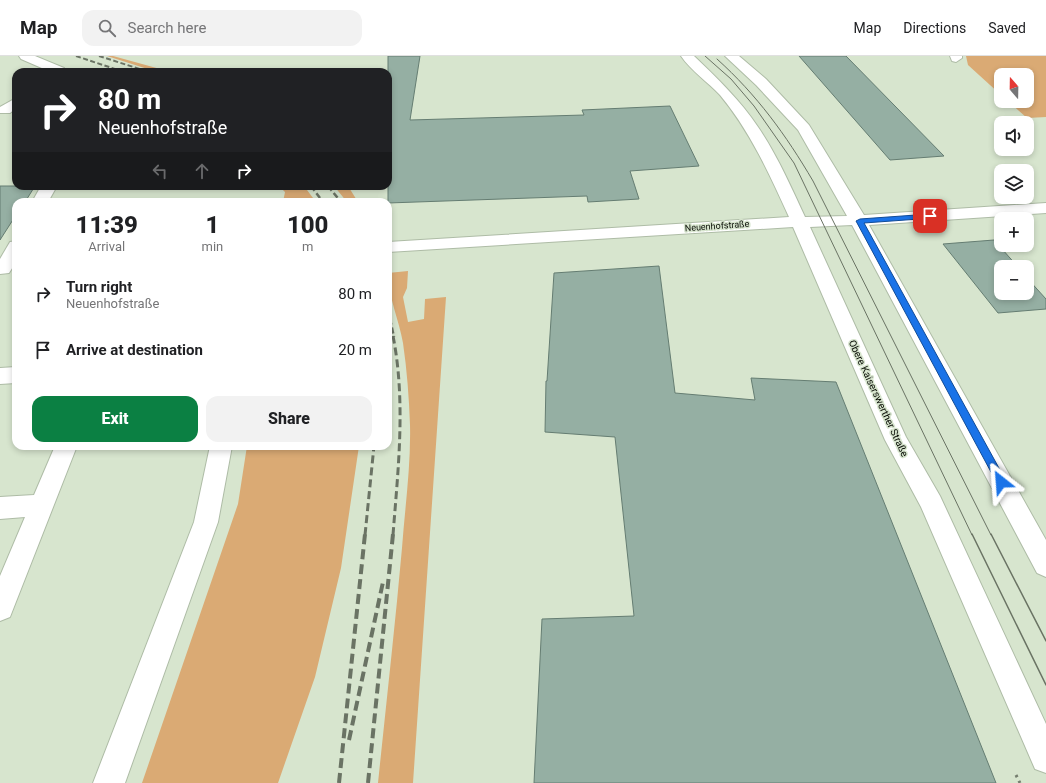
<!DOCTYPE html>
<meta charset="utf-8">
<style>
body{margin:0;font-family:Roboto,sans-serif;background:#f2f2f2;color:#202124;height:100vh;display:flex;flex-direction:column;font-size:15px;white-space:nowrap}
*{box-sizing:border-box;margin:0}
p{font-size:13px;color:#757577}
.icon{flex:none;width:22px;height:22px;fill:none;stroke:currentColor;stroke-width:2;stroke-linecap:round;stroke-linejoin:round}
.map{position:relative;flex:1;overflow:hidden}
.panel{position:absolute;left:12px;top:142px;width:380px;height:252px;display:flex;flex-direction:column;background:#fff;border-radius:12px;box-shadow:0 2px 6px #0003}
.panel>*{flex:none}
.hud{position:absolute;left:12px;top:12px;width:380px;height:122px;border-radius:12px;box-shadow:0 2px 6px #0003;background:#202124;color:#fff;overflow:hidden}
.needle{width:26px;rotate:340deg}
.buttons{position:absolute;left:994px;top:12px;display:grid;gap:8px}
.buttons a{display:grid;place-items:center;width:40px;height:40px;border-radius:8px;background:#fff;box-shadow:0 2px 6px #0003;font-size:20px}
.pin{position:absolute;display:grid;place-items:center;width:34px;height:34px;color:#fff;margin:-17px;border-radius:8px;box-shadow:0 2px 6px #0006}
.me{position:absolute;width:44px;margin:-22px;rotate:332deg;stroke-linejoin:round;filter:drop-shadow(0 0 3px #0008)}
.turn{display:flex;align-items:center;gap:14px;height:84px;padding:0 20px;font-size:18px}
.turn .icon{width:52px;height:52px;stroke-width:2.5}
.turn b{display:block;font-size:28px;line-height:34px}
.lanes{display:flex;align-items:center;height:38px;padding:0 20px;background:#0003;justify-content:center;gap:20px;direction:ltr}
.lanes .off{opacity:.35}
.eta{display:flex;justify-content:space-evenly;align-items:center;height:68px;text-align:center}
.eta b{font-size:24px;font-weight:800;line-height:28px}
.primary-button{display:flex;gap:8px;margin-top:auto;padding:8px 20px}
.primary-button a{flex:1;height:46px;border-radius:12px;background:#0b8043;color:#fff;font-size:16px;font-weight:800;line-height:46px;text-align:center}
.primary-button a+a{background:#f2f2f2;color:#202124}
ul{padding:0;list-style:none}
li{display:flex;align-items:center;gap:12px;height:56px;padding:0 20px}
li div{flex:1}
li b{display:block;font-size:15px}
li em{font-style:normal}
header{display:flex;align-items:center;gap:24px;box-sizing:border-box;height:56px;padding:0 20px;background:#fff;border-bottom:1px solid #e0e0e0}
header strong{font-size:19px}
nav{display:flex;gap:22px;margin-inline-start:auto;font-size:14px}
.search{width:280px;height:36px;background:#f2f2f2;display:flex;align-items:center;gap:10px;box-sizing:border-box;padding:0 14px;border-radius:12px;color:#757577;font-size:15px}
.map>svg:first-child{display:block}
.green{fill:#daaa74}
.building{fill:#95afa3;stroke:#657d72}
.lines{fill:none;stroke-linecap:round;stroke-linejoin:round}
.minor-casing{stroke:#aebca6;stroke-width:2}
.path{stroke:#757e6f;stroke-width:3;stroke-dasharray:2.5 4;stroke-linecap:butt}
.minor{fill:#fff;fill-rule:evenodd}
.tram-far1{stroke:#6a7364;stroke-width:1}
.tram{stroke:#6a7364;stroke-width:1.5}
.rail-far3{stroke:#6a7364;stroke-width:2;stroke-dasharray:5 2.5;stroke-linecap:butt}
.rail-far2{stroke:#6a7364;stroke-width:2.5;stroke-dasharray:6 3;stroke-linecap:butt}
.rail-far1{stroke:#6a7364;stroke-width:3;stroke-dasharray:8 4;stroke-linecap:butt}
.rail{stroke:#6a7364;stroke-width:4;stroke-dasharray:10 5;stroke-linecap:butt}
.route{fill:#1a73e8;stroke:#114b97}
.labels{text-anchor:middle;stroke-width:3;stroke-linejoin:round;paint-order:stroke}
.far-street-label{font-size:9px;fill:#0a0e07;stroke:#d7e5ce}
.street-label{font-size:10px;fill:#0a0e07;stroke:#d7e5ce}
</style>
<header>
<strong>Map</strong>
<div class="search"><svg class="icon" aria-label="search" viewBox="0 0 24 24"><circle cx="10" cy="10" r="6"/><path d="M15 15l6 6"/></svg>Search here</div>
<nav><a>Map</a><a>Directions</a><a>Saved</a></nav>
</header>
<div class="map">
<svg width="1046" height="727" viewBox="0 0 1046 727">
<rect width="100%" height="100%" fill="#d7e5ce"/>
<g class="green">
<polygon points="107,0 113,0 171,16 157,16"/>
<polygon points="966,0 1046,0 1046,61 1027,62 1008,45 1027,45 1027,19 1001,19 1001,39 968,9"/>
<polygon points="279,130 304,130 316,146 283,146 285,136"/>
<polygon points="334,130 348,130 358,146 347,146"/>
<path d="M408 215 407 232 403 241 408 266 424 263 425 243 446 241 413 727H378C386 649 395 571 402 492 405 451 411 410 410 369 409 342 407 314 403 287 399 264 388 240 388 217Z"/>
<polygon points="247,390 359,390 341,512 315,621 278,727 142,727 238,448"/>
</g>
<g class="building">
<polygon points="388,0 420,0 410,64 584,59 582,54 670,50 699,110 630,115 639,143 588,146 587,140 388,147"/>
<polygon points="799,0 846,0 944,100 890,104"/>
<polygon points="0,130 35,130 25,146 16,146 16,159 0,184"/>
<polygon points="994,184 1018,211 1001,211 1001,237 1027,237 1027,222 1046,243 1046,253 998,257 943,188"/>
<polygon points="659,210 675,337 755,344 751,322 836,326 996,727 534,727 542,563 634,560 615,381 545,376 546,325 547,325 554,217"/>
</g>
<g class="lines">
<defs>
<g id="minor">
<polygon points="19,0 35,0 64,12 65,15 51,16 21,3"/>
<path d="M681 0H694C717 22 740 44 758 71 777 99 791 131 805 161L847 160 798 74 756 29 725 0H739L766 23 809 69 864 159 1046 147V157L869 169 1046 484V521L1037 517 852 169 810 171 906 381 940 440 1046 668V717L1035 713 921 451 885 384 793 171 388 196V186L789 161C770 119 750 75 720 39 708 26 691 15 681 0Z"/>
<polygon points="950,0 962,0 962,2 956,6 952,5"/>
<polygon points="16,42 16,52 10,57 0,57 0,51"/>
<polygon points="41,130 57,130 48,146 32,146"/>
<polygon points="16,185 16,206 9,217 0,218 0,203 10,186"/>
<polygon points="16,311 16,327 0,328 0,312"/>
<polygon points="55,390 77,390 10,561 0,565 0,520 25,461 0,463 0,441 34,439"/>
<polygon points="210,390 232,390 218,466 125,727 93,727 194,466"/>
</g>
</defs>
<use href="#minor" class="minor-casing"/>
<polyline class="path" points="1016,719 1020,727"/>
<use href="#minor" class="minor"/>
<g class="tram-far1">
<polyline points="705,0 731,23 754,50 794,107 972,479"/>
<path d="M717 3C757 39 786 79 813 125L991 479"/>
</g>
<g class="tram">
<polyline points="972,478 1046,629"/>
<polyline points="991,478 1046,585"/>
</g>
<g class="rail-far3">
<polyline points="76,0 124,16"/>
<polyline points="99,0 149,16"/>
</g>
<g class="rail-far2">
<polyline points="311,130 323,146"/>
<polyline points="328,130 341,146"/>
<polyline points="388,254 394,281"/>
</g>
<g class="rail-far1">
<polyline points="365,479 374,390"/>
<path d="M393 479C398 414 406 345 393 280"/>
</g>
<g class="rail">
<polyline points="349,684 383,526"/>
<polyline points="339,727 365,478"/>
<polyline points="368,727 393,478"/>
</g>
</g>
<polygon class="route" points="930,158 933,159 933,162 864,167 1005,423 1006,426 1005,429 998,429 856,165 860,163"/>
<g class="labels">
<g class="far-street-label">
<text transform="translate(717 170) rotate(-4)" y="3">Neuenhofstraße</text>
</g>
<g class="street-label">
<text transform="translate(879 342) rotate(65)" y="4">Obere Kaiserswerther Straße</text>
</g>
</g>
</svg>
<div class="buttons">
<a><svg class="needle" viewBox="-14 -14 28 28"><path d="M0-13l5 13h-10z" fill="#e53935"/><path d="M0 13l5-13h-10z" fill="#757577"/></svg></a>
<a><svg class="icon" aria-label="sound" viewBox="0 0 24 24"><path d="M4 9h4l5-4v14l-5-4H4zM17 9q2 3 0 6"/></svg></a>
<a><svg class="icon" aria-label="layers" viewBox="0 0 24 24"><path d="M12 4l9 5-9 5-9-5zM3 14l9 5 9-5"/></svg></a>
<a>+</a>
<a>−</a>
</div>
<div class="pin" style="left:930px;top:160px;background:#d93025"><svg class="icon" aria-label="arrive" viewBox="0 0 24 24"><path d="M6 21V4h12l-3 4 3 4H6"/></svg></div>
<svg class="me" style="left:1001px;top:426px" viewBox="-20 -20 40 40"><path d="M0-17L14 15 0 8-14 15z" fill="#1a73e8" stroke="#fff" stroke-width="4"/></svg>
<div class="hud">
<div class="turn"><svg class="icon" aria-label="right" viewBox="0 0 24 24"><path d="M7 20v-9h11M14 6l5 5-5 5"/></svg><div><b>80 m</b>Neuenhofstraße</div></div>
<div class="lanes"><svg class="icon off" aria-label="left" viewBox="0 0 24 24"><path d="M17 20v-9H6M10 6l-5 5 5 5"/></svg><svg class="icon off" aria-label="ahead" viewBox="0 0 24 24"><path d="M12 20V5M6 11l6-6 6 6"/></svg><svg class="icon" aria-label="right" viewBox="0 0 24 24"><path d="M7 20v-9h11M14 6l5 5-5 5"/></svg></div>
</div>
<section class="panel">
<div class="eta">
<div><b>11:39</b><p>Arrival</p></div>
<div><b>1</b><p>min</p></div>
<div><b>100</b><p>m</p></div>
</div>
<ul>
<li><svg class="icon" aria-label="right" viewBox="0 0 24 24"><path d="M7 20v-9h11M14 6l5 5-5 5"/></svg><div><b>Turn right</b><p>Neuenhofstraße</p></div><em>80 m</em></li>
<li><svg class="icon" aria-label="arrive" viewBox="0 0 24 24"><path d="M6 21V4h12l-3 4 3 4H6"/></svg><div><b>Arrive at destination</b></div><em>20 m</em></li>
</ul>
<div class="primary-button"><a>Exit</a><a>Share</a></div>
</section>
</div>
